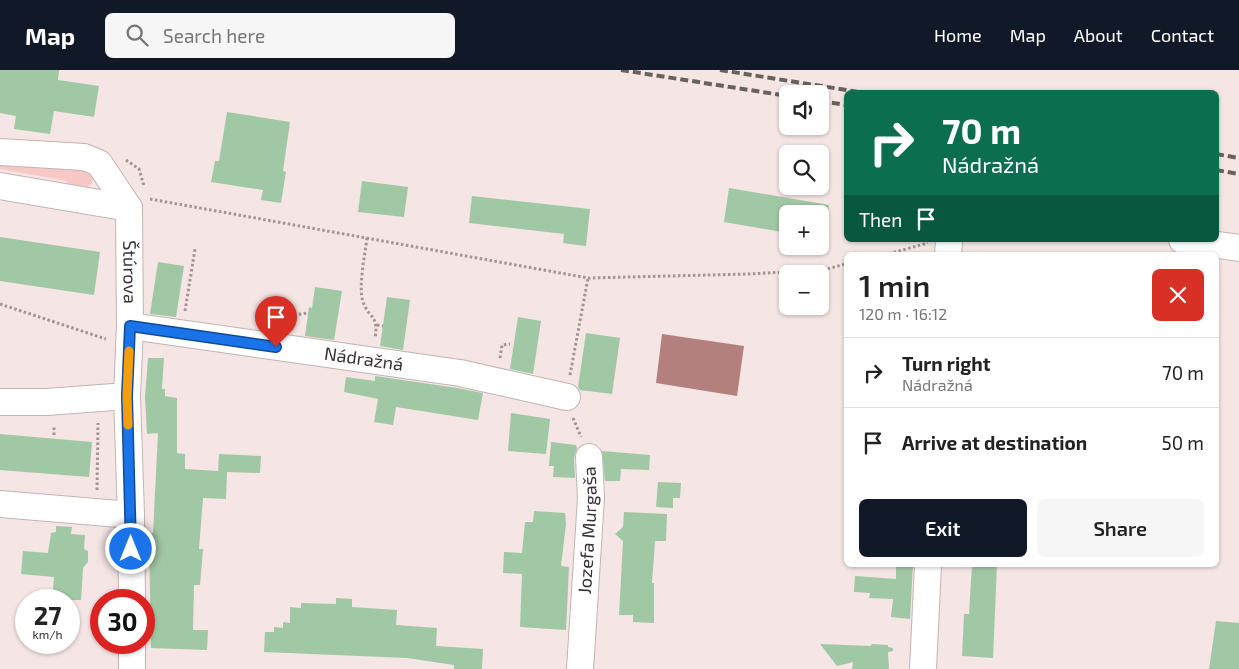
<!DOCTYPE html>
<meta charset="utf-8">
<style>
body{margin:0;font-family:"Exo 2",sans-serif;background:#f6f6f6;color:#222;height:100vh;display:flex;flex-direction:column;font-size:19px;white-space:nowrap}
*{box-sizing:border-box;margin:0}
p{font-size:16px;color:#767676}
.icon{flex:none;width:28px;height:28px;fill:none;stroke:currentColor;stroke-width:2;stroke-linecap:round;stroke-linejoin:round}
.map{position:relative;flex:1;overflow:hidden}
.panel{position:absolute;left:844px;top:182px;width:375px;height:315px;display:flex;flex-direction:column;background:#fff;border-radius:8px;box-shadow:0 1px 4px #0004}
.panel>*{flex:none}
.top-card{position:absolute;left:844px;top:20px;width:375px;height:152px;border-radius:8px;box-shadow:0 1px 4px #0004;background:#0b6e4f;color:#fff;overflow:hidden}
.buttons{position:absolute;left:779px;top:15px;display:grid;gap:10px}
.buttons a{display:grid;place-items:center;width:50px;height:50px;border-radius:8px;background:#fff;box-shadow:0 1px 4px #0004;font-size:25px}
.speed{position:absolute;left:15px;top:519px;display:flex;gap:10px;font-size:25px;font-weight:700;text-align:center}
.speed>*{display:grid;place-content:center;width:65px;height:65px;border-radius:50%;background:#fff;box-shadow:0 1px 4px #0004;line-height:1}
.speed small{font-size:12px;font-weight:400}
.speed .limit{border:8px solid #d22;background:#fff;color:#111}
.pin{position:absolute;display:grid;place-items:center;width:42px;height:42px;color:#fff;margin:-51px -21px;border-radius:50% 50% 50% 0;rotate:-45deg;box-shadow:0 0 5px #0007}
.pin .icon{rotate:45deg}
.me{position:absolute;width:55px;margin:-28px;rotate:0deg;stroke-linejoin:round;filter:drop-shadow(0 0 4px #0008)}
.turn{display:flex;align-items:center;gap:18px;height:105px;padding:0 15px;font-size:22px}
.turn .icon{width:65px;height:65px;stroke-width:2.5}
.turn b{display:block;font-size:35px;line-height:42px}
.then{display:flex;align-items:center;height:48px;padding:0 15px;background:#0003;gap:10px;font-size:19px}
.round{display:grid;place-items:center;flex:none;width:52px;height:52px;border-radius:8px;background:#f6f6f6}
.summary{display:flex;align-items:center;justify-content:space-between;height:85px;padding:0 15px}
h1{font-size:30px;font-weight:600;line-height:38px}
.button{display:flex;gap:10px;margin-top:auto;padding:10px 15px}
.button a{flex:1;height:58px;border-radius:8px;background:#111827;color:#fff;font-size:20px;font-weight:600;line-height:58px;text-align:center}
.button a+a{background:#f6f6f6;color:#222}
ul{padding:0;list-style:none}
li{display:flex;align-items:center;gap:15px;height:70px;padding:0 15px;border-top:1px solid #e0e0e0}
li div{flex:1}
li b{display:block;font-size:19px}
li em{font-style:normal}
header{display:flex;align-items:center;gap:30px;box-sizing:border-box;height:70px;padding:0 25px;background:#111827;color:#fff}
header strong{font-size:24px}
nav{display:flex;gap:28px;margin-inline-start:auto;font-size:18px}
.search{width:350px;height:45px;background:#f6f6f6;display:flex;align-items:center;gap:12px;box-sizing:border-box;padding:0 18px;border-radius:8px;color:#767676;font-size:19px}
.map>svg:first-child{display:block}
.green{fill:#f7c8c5}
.water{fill:#b4807e}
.building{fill:#a1c8a4}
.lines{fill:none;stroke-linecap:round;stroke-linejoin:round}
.minor-casing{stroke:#c3b4b3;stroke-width:28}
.path{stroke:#a09594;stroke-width:3;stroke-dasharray:2.5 2.5;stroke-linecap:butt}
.minor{stroke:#fff;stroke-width:26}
.rail{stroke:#696060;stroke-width:4;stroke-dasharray:8 4;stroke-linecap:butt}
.route-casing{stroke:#114b97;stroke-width:12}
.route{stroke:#1a73e8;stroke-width:9}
.slow{stroke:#f59e0b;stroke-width:9}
.labels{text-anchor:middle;stroke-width:5;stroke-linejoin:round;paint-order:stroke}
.street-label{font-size:18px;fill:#373131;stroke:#fef4f3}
</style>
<header>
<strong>Map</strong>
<div class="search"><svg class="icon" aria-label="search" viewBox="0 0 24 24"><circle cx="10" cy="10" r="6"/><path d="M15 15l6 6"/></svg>Search here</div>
<nav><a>Home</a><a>Map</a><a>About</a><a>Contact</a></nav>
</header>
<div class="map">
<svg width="1239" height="599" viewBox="0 0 1239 599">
<rect width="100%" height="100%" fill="#f5e5e4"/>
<polygon class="green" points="0,90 86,94 93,107 92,113 85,119 67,115 67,111 0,99"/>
<polygon class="water" points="662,264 744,276 737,326 656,313"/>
<g class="building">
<polygon points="0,0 59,0 58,10 99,16 94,47 54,41 50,64 14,59 16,46 0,43"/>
<polygon points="227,42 290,52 283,101 286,102 281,133 261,130 263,120 211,112 215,91 219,91"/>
<polygon points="362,111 408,117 404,147 358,142"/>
<polygon points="729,118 829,135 828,144 788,144 788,163 724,152"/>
<polygon points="472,126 590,139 586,176 563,173 564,164 469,153"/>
<polygon points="0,167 100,182 94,225 0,211"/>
<polygon points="158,192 184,196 176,247 150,244"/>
<polygon points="315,217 342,221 334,270 305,266 309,237 312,238"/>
<polygon points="387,227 410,230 403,280 380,276"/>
<polygon points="518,247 541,251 533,304 510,299"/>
<polygon points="586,263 620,268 612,324 580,320 578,317"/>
<polygon points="148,288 164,288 162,319 165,319 165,326 177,328 177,383 185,384 185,399 218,401 219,384 261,386 260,403 227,402 226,429 203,428 199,479 203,479 200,515 194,515 193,560 208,560 207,580 151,578 149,463 153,463 158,363 147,364 145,327"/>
<polygon points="375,306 457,318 483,323 478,350 396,337 393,355 374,352 378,329 344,322 346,307 375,311"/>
<polygon points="511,343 550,349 546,384 508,381"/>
<polygon points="0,364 92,372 89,407 0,400"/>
<polygon points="551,372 576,375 577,378 574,388 575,408 553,407 554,396 549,396"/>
<polygon points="602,381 650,385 649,400 621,399 620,411 605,411"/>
<polygon points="658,412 681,413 680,428 673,428 673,438 656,437"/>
<polygon points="534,441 565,443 566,454 561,496 569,497 566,560 520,557 522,504 503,503 504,482 522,483 525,452 533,452"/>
<polygon points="624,442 667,444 666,471 655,471 652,513 654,513 654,553 633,552 633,545 619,545 623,471 615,464 623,457"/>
<polygon points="56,456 72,457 71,464 85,465 84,479 88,481 88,492 83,498 81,530 52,530 54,507 21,504 23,481 48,483 51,463 56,462"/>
<polygon points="896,495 913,495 910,549 891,547 893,529 869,528 870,523 854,522 855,506 896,509"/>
<polygon points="972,495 997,495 993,588 962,586 964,544 969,544"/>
<polygon points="336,528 352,529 352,537 397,540 396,555 437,558 436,576 483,579 482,599 454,599 454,595 407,588 264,582 265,562 274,562 274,557 283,558 283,552 290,553 290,537 301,538 301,533 336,534"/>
<polygon points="1216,551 1239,553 1239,599 1209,599"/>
<polygon points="820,574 871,576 872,574 888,575 888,577 893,578 893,581 888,582 889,599 852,599 853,592 837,596"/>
</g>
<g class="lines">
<defs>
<g id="minor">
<polyline points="0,82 84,87 99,93 129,138"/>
<polyline points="0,116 129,138"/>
<path id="s1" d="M129 138 130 256 127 326 131 445 132 530"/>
<polyline points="1182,170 1239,178"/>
<polyline points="948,185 949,170"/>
<path id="s2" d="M130 256 460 303 567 327"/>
<polyline points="0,332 47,332 127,326"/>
<polyline points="0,434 131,445"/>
<polyline points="132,572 132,599"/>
<path id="s3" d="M580 599 591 428 589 387"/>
<polyline points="923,599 928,495"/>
</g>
</defs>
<use href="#minor" class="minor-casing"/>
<g class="path">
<polyline points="126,90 139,99 144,116"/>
<polyline points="150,129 588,208 749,204 823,200 846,194"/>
<path d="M367 168C365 184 358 218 363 232 370 250 379 245 375 268"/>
<polyline points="884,185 928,173"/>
<polyline points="0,234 106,269"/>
<polyline points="185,241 195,179"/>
<polyline points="270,252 286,246 308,243"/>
<polyline points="377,255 383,256"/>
<polyline points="500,288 502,275 510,274"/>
<polyline points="570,305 588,208"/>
<polyline points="573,348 581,367"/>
<polyline points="54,365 54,355"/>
<polyline points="97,420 98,353"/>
</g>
<use href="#minor" class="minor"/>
<g class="rail">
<polyline points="621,0 788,26"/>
<polyline points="720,0 859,22"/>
<polyline points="820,31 846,35"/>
<polyline points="1216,84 1239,88"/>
<polyline points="1216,100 1239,104"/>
</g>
</g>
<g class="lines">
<defs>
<polyline id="route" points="131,479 127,326 130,256 276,277"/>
</defs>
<use href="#route" class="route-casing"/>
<use href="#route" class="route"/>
<polyline class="slow" points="128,355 127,326 129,281"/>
</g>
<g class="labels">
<g class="street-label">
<text dy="6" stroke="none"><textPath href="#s1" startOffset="64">Štúrova</textPath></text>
<text dy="6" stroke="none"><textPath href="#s2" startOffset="236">Nádražná</textPath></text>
<text dy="6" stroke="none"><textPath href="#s3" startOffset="139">Jozefa Murgaša</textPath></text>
</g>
</g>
</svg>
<div class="buttons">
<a><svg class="icon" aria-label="sound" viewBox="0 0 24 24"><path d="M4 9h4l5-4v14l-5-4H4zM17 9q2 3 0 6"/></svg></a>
<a><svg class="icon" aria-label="search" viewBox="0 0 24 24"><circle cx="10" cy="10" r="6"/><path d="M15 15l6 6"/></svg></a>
<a>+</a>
<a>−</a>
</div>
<div class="speed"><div>27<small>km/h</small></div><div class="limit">30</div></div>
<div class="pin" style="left:276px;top:277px;background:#d93025"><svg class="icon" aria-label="arrive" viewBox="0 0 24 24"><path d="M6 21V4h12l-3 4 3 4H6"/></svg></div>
<svg class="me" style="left:131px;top:479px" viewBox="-20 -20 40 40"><circle r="17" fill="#1a73e8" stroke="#fff" stroke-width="3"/><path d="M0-11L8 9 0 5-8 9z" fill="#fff"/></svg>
<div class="top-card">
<div class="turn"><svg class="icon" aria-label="right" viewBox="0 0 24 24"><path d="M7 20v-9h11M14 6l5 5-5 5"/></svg><div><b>70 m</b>Nádražná</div></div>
<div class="then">Then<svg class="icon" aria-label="arrive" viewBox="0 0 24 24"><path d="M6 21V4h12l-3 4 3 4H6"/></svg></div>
</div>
<section class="panel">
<div class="summary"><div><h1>1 min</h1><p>120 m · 16:12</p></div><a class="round" style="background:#d93025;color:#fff"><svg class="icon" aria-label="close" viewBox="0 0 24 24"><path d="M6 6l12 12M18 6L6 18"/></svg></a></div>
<ul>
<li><svg class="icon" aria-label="right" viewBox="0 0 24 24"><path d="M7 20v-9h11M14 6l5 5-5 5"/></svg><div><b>Turn right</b><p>Nádražná</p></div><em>70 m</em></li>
<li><svg class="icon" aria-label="arrive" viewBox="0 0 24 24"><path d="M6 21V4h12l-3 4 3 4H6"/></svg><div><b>Arrive at destination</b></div><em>50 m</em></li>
</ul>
<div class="button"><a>Exit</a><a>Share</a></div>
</section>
</div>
